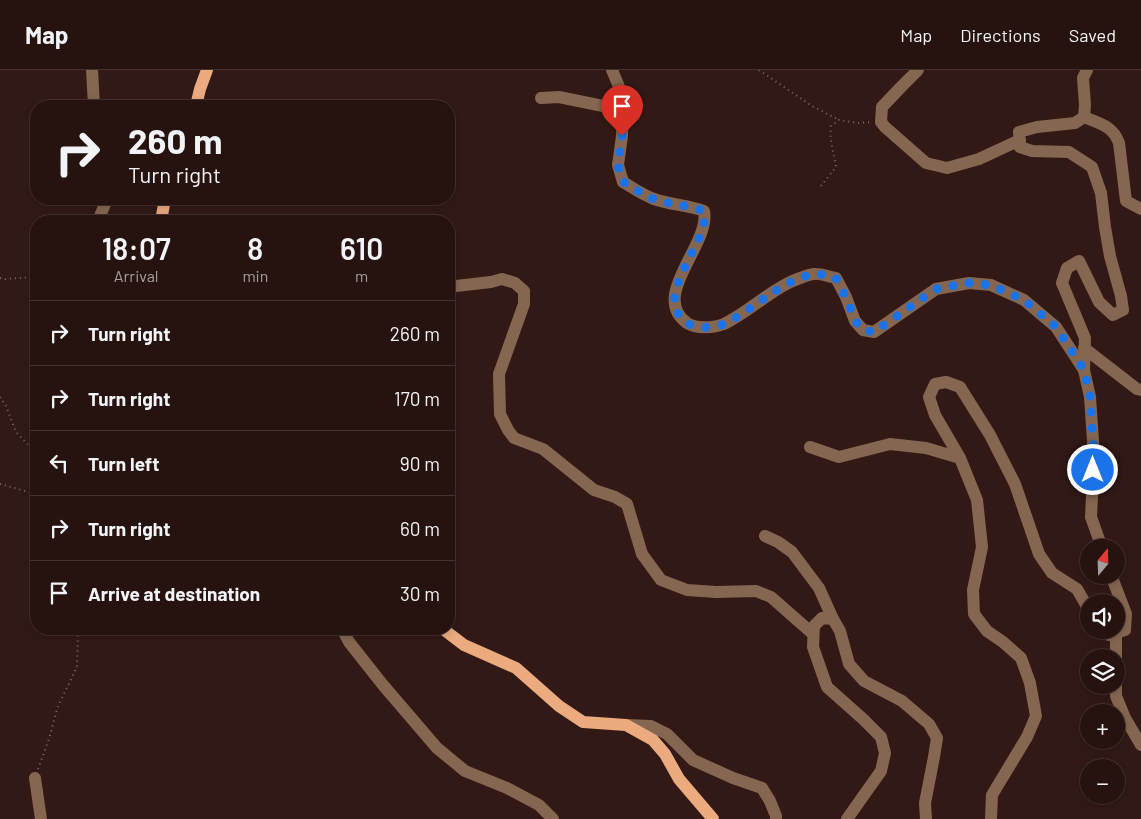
<!DOCTYPE html>
<meta charset="utf-8">
<style>
body{margin:0;font-family:Barlow,sans-serif;background:#2e1c19;color:#f1f3f6;height:100vh;display:flex;flex-direction:column;font-size:19px;white-space:nowrap}
*{box-sizing:border-box;margin:0}
p{font-size:16px;color:#a49e9f}
.icon{flex:none;width:28px;height:28px;fill:none;stroke:currentColor;stroke-width:2;stroke-linecap:round;stroke-linejoin:round}
.map{position:relative;flex:1;overflow:hidden}
.details{position:absolute;left:30px;top:145px;width:425px;height:420px;display:flex;flex-direction:column;background:#261310;border-radius:20px;box-shadow:0 2px 8px #0003,0 0 0 1px #423230}
.details>*{flex:none}
.guide{position:absolute;left:30px;top:30px;width:425px;height:105px;border-radius:20px;box-shadow:0 2px 8px #0003,0 0 0 1px #423230;background:#261310;color:#f1f3f6;overflow:hidden}
.needle{width:32px;rotate:19deg}
.buttons{position:absolute;left:1080px;top:469px;display:grid;gap:10px}
.buttons a{display:grid;place-items:center;width:45px;height:45px;border-radius:50%;background:#261310;box-shadow:0 2px 8px #0003,0 0 0 1px #423230;font-size:25px}
.pin{position:absolute;display:grid;place-items:center;width:42px;height:42px;color:#fff;margin:-51px -21px;border-radius:50% 50% 50% 0;rotate:-45deg;box-shadow:0 0 5px #0007}
.pin .icon{rotate:45deg}
.me{position:absolute;width:55px;margin:-28px;rotate:0deg;stroke-linejoin:round;filter:drop-shadow(0 0 4px #0008)}
.turn{display:flex;align-items:center;gap:18px;height:105px;padding:0 15px;font-size:22px}
.turn .icon{width:65px;height:65px;stroke-width:2.5}
.turn b{display:block;font-size:35px;line-height:42px}
.eta{display:flex;justify-content:space-evenly;align-items:center;height:85px;text-align:center}
.eta b{font-size:30px;font-weight:600;line-height:35px}
ul{padding:0;list-style:none}
li{display:flex;align-items:center;gap:15px;height:65px;padding:0 15px;border-top:1px solid #423230}
li div{flex:1}
li b{display:block;font-size:19px}
li em{font-style:normal}
header{display:flex;align-items:center;gap:30px;box-sizing:border-box;height:70px;padding:0 25px;background:#261310;border-bottom:1px solid #423230}
header strong{font-size:24px}
nav{display:flex;gap:28px;margin-inline-start:auto;font-size:18px}
.map>svg:first-child{display:block}
.lines{fill:none;stroke-linecap:round;stroke-linejoin:round}
.path{stroke:#806b68;stroke-width:2;stroke-dasharray:1 4;stroke-linecap:butt}
.minor{stroke:#856651;stroke-width:12}
.major{stroke:#ebab7f;stroke-width:12}
.route{stroke:#1a73e8;stroke-width:9;stroke-dasharray:0 16.2}
</style>
<header>
<strong>Map</strong>
<nav><a>Map</a><a>Directions</a><a>Saved</a></nav>
</header>
<div class="map">
<svg width="1141" height="749" viewBox="0 0 1141 749">
<rect width="100%" height="100%" fill="#321915"/>
<g class="lines">
<g class="path">
<polyline points="759,0 812,36 839,50"/>
<path d="M821 116 836 97C834 83 829 70 831 56L839 50 858 53 871 52"/>
<polyline points="0,208 5,209 36,207"/>
<polyline points="0,327 6,336 16,362 36,383"/>
<polyline points="0,414 36,424"/>
<polyline points="38,699 49,669 58,636 77,597 78,559"/>
</g>
<g class="minor">
<polyline points="92,0 94,36"/>
<path d="M612 0 620 19 623 35 622 66 618 95 623 112C633 118 643 125 654 129 671 135 688 135 704 141 711 174 649 226 687 253 696 259 714 258 724 254 751 241 774 216 803 207 806 206 810 204 814 204 820 203 829 207 836 208L846 227 855 251 863 260 874 262 936 219 969 213 991 215 1024 230 1056 257 1084 300"/>
<polyline points="918,0 902,16 882,37 881,52 885,57 926,93 947,98 979,89 1020,70"/>
<polyline points="1087,0 1083,8 1085,35 1084,47 1075,53 1037,57 1019,62 1020,77 1032,81 1069,82 1092,97 1101,123 1105,157 1110,186 1121,226 1123,240 1113,245 1099,232 1079,191 1067,198 1062,213 1085,268 1084,300 1090,327 1094,385 1091,447 1102,478"/>
<polyline points="541,28 559,27 603,36 611,33 620,19"/>
<path d="M1084 47C1099 53 1113 56 1119 73L1126 131 1141 139"/>
<polyline points="98,151 105,134 105,129"/>
<polyline points="449,215 456,216 491,212 502,209 515,213 524,221 524,234 499,304 500,344 508,360 514,368 543,379 594,420 615,427 627,434 642,484 661,510 687,520 716,522 756,521 771,527 813,564"/>
<polyline points="1084,278 1137,319 1141,320"/>
<polyline points="810,377 839,387 890,374 926,378 960,388"/>
<polyline points="765,466 778,472 792,482 819,518 833,549"/>
<polyline points="342,559 349,572 383,615 437,678 465,701 507,718 539,735 553,749"/>
<polyline points="1105,560 1109,565 1125,560 1126,544 1111,505"/>
<polyline points="1116,563 1116,588"/>
<polyline points="1116,615 1116,626 1125,648 1141,675"/>
<polyline points="626,655 651,656 667,664 693,690 733,708 762,718 770,731 776,746 776,749"/>
<polyline points="35,708 41,749"/>
<polyline points="847,749 881,701 885,683 881,667 863,649 827,617 813,577 814,556 822,548 833,549 840,561 849,594 864,611 902,631 929,654 937,668 934,687 925,733 926,749"/>
<polyline points="991,749 992,725 1027,667 1036,646 1030,613 1021,588 1003,572 987,561 974,544 973,520 982,477 977,430 960,388 935,345 929,327 935,314 946,312 960,317 990,365 1015,414 1039,484 1052,503 1077,519 1089,540"/>
</g>
<g class="major">
<polyline points="196,36 200,19 207,0"/>
<polyline points="161,151 165,129"/>
<polyline points="443,559 464,575 516,598 559,636 583,652 626,655 653,670 665,684 679,709 713,749"/>
</g>
</g>
<g class="lines">
<path class="route" d="M622 66 618 96 623 112C633 118 643 125 654 129 671 135 688 135 704 141 711 173 649 226 687 253 696 259 714 258 724 254 751 241 774 217 803 207 806 206 810 204 814 204 820 203 829 207 836 208L846 227 855 251 863 260 874 262 936 219 968 213 991 215 1024 230 1056 257 1084 300 1090 327 1094 385 1093 400"/>
</g>
</svg>
<div class="buttons">
<a><svg class="needle" viewBox="-14 -14 28 28"><path d="M0-13l5 13h-10z" fill="#e53935"/><path d="M0 13l5-13h-10z" fill="#a49e9f"/></svg></a>
<a><svg class="icon" aria-label="sound" viewBox="0 0 24 24"><path d="M4 9h4l5-4v14l-5-4H4zM17 9q2 3 0 6"/></svg></a>
<a><svg class="icon" aria-label="layers" viewBox="0 0 24 24"><path d="M12 4l9 5-9 5-9-5zM3 14l9 5 9-5"/></svg></a>
<a>+</a>
<a>−</a>
</div>
<div class="pin" style="left:622px;top:66px;background:#d93025"><svg class="icon" aria-label="arrive" viewBox="0 0 24 24"><path d="M6 21V4h12l-3 4 3 4H6"/></svg></div>
<svg class="me" style="left:1093px;top:400px" viewBox="-20 -20 40 40"><circle r="17" fill="#1a73e8" stroke="#fff" stroke-width="3"/><path d="M0-11L8 9 0 5-8 9z" fill="#fff"/></svg>
<div class="guide">
<div class="turn"><svg class="icon" aria-label="right" viewBox="0 0 24 24"><path d="M7 20v-9h11M14 6l5 5-5 5"/></svg><div><b>260 m</b>Turn right</div></div>
</div>
<section class="details">
<div class="eta">
<div><b>18:07</b><p>Arrival</p></div>
<div><b>8</b><p>min</p></div>
<div><b>610</b><p>m</p></div>
</div>
<ul>
<li><svg class="icon" aria-label="right" viewBox="0 0 24 24"><path d="M7 20v-9h11M14 6l5 5-5 5"/></svg><div><b>Turn right</b></div><em>260 m</em></li>
<li><svg class="icon" aria-label="right" viewBox="0 0 24 24"><path d="M7 20v-9h11M14 6l5 5-5 5"/></svg><div><b>Turn right</b></div><em>170 m</em></li>
<li><svg class="icon" aria-label="left" viewBox="0 0 24 24"><path d="M17 20v-9H6M10 6l-5 5 5 5"/></svg><div><b>Turn left</b></div><em>90 m</em></li>
<li><svg class="icon" aria-label="right" viewBox="0 0 24 24"><path d="M7 20v-9h11M14 6l5 5-5 5"/></svg><div><b>Turn right</b></div><em>60 m</em></li>
<li><svg class="icon" aria-label="arrive" viewBox="0 0 24 24"><path d="M6 21V4h12l-3 4 3 4H6"/></svg><div><b>Arrive at destination</b></div><em>30 m</em></li>
</ul>
</section>
</div>
